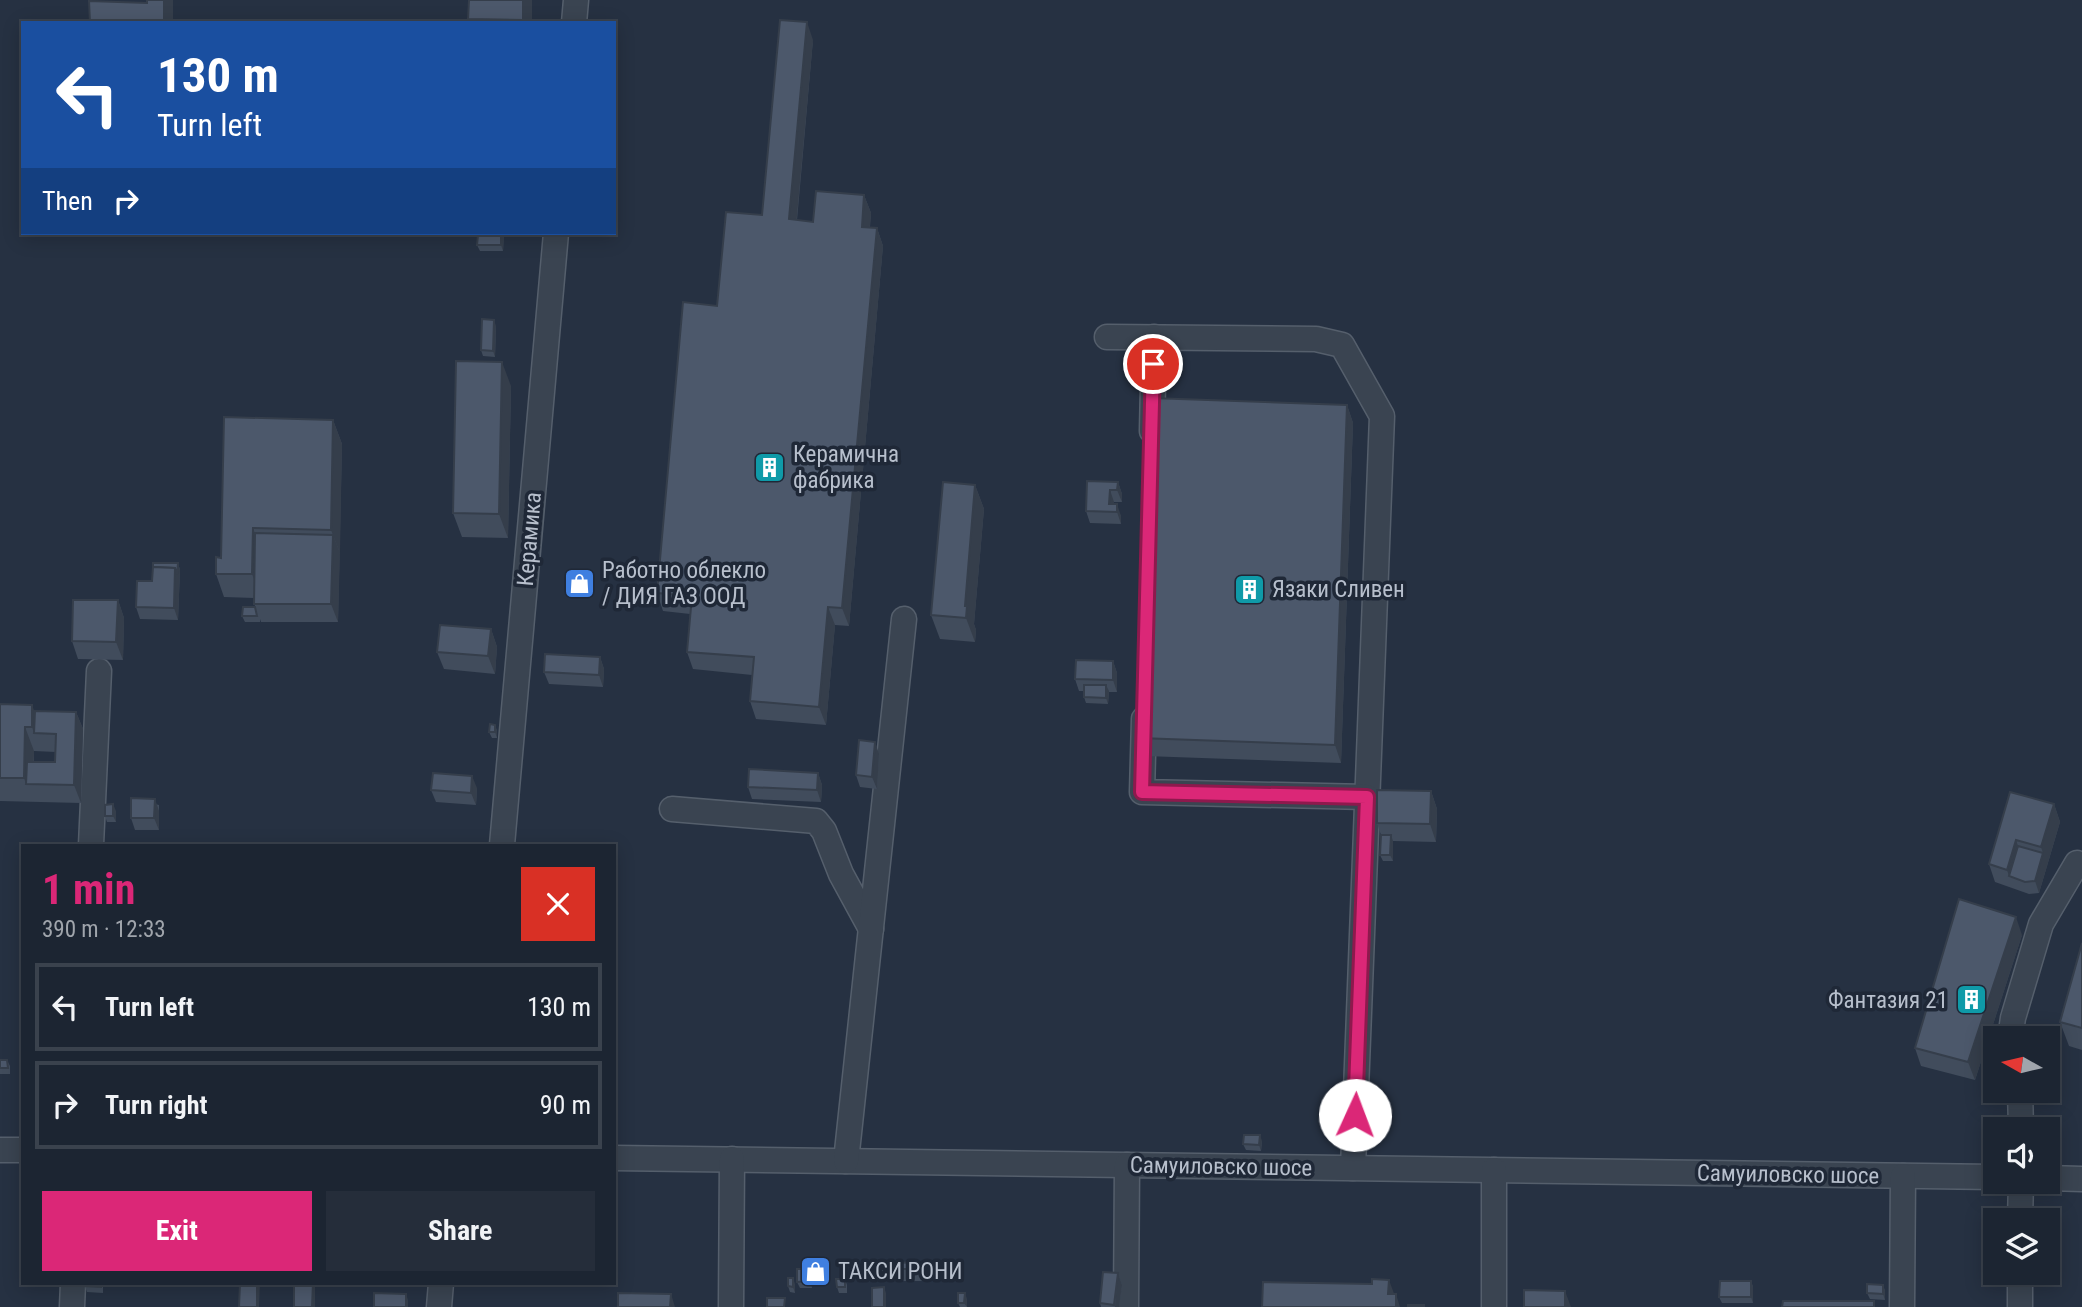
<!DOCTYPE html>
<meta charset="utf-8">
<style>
body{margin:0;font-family:"Roboto Condensed",sans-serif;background:#252d3a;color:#f1f3f6;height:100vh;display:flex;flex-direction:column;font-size:26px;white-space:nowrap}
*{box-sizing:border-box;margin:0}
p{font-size:23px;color:#a0a5ac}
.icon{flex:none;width:38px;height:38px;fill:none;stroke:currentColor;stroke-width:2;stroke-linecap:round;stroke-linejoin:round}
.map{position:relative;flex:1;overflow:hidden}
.drawer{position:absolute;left:21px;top:844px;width:595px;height:441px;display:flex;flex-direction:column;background:#1c2532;border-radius:0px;box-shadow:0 4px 18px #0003,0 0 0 2px #3a424d}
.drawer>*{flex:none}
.hud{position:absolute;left:21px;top:21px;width:595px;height:214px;border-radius:0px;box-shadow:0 4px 18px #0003,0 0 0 2px #3a424d;background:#1a4fa0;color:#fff;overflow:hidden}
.needle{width:46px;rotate:278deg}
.fabs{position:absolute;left:1983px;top:1026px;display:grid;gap:14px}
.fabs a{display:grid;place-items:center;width:77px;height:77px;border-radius:0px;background:#1c2532;box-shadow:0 4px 18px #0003,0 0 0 2px #3a424d;font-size:35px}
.pin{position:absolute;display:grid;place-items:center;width:60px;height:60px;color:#fff;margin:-30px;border:4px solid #fff;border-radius:50%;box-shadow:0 2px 7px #0007}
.me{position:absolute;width:77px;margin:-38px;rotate:2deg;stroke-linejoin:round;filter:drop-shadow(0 0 5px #0008)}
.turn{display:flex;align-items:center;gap:24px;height:147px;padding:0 21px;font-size:32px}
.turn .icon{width:91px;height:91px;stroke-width:2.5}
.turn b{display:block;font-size:49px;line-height:60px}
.then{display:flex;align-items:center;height:66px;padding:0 21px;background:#0003;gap:14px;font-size:26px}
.round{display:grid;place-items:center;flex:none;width:74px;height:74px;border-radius:0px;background:#252d3a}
.overview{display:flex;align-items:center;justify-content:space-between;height:119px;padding:0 21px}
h1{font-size:42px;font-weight:700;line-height:52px;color:#db2777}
.button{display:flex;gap:14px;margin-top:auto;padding:14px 21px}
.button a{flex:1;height:80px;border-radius:0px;background:#db2777;color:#fff;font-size:28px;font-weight:700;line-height:80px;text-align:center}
.button a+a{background:#252d3a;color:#f1f3f6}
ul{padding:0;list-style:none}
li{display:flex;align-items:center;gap:21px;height:88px;margin:0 14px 10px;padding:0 7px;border:4px solid #3a424d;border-radius:0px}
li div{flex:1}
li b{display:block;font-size:26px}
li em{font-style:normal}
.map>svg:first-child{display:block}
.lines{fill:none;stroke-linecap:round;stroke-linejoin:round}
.minor-casing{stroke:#555f6c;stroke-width:27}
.minor{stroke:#3a4451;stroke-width:24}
.wall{fill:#414c5c;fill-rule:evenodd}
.shaded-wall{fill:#353e4b}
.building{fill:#4c586b;stroke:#353e4b;stroke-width:2}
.route-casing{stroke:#8e194d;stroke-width:18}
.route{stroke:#db2777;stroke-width:12}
.labels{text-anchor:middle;stroke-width:7;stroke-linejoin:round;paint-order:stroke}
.poi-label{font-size:23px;fill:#b7bfcc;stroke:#1f2837;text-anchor:start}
.street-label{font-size:23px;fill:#b7bfcc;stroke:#1f2837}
</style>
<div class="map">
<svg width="2082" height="1307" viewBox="0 0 2082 1307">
<rect width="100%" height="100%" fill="#263142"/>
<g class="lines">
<defs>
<g id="minor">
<polyline points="574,23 576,0"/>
<polyline points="1107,337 1316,339 1342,345 1382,416 1353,1168"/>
<polyline points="1152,431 1154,337"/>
<polyline points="1144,719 1142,792 1367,797"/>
<polyline points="672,809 816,821 824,831 841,874 871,929"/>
<polyline points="91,845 99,671"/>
<polyline points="502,845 556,233"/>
<polyline points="2010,1038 2013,1018 2041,924 2077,863"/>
<polyline points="2020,1090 2021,1129"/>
<polyline points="0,1150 23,1150"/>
<polyline points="614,1158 1995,1177"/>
<polyline points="846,1161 904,619"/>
<polyline points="2048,1178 2082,1179"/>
<polyline points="2020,1220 2021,1181"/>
<polyline points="72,1307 73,1283"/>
<polyline points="439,1307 441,1283"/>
<polyline points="731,1307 732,1159"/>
<polyline points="1126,1307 1127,1165"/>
<polyline points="1494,1307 1494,1170"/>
<polyline points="1902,1307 1903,1176"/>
<polyline points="2020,1307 2020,1272"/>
</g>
</defs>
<use href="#minor" class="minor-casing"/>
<use href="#minor" class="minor"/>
</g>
<g class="wall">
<polygon points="469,0 532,0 532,23 470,23 468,19"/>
<polygon points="813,40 797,220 813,222 864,195 871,213 870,227 877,228 883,246 849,626 835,625 826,725 756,719 750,701 752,675 693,669 687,652 690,614 663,611 657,593 717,306 762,215"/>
<polygon points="477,233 504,233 503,251 480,251 477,245"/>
<polygon points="496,326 495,357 483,356 481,350"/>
<polygon points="511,386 508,538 462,537 453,513"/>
<polygon points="1347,405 1353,423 1341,763 1145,756 1139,738"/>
<polygon points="333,420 342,444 338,622 261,622 260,619 260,622 245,622 242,616 255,607 254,598 224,597 216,574 221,558"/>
<polygon points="1118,482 1122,494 1122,502 1114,502 1114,504 1121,516 1121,524 1090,523 1086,511"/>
<polygon points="975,485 984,509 974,624 976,630 975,642 940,639 931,615"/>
<polygon points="178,563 180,570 178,620 140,619 136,607 152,581"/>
<polygon points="118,600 124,618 123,660 78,659 72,641"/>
<polygon points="491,629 497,647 495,674 444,669 437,652"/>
<polygon points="600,657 604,669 603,687 549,684 544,672"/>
<polygon points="1113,661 1117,673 1117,692 1109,692 1108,704 1086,703 1084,697 1084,691 1079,691 1075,679"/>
<path d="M0 704 35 711 76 712 83 729 81 803 0 801ZM34 751 56 752 55 762H34Z"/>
<polygon points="495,725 497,731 497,738 492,738 489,732"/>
<polygon points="879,754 877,789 860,787 856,775"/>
<polygon points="818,773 822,785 821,802 752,799 748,787"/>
<polygon points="477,788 476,805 436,802 431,790"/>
<polygon points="1431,791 1437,809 1436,842 1393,841 1393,861 1383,861 1380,855 1381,835 1377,823"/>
<polygon points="131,798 159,805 159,830 135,830 131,818"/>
<polygon points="2054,804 2060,822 2039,893 2029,894 1995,882 1989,864"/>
<polygon points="116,811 116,822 107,822 105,816"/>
<polygon points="2022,935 1975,1080 1921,1066 1915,1048"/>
<polygon points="2082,943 2082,1050 2069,1046 2060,1022"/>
<polygon points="0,1060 7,1060 10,1066 10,1074 0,1074"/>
<polygon points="1262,1141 1261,1151 1246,1150 1243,1144"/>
<polygon points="926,1263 930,1275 930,1281 873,1281 868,1269"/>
<polygon points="1118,1273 1122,1285 1119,1307 1101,1307 1100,1303"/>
<polygon points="812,1275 812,1288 800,1288 797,1282"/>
<polygon points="845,1279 847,1285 847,1293 839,1293 837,1287"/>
<polygon points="1751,1281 1753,1287 1753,1303 1722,1303 1719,1297"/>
<polygon points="84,1283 103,1283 103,1293 87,1292"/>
<polygon points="795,1284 795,1293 790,1292 788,1286"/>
<polygon points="1883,1285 1885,1291 1885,1300 1870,1299 1867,1293"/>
<polygon points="967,1299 967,1307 960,1307 958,1303"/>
</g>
<g class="shaded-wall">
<rect x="164" y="0" width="9" height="23"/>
<polygon points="523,0 532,0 532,23 524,23 523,20"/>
<polygon points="807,22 813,40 795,237 789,219"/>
<polygon points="864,195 871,213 868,245 862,227"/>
<polygon points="877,228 883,246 849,626 842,608"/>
<polygon points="501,233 504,233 503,251 501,245"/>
<polygon points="494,320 496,326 495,357 493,351"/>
<polygon points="502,362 511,386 508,538 499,514"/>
<polygon points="1347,405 1353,423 1341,763 1335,745"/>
<polygon points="333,420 342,444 340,553 331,530"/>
<polygon points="1118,482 1122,494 1122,502 1117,490"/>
<polygon points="975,485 984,509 974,624 976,630 975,642 966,618 965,606"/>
<polygon points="1110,490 1114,502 1114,512 1109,504"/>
<polygon points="1117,504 1121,516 1121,524 1117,512"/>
<polygon points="253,528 261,551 261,598 252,574"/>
<polygon points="333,535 340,553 338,622 331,604"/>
<polygon points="178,563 180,570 178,620 174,608 175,568"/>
<polygon points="118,600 124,618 123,660 116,642"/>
<polygon points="828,607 835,625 826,725 819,707"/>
<polygon points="491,629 497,647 495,674 488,656"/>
<polygon points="600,657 604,669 603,687 599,675"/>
<polygon points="1113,661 1117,673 1117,692 1113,680"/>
<polygon points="1106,685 1109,691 1108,704 1106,698"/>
<polygon points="32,705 41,729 34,733 32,727"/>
<polygon points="76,712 83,729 81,803 74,785"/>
<polygon points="495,725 497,731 497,738 495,732"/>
<polygon points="25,727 34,751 33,784 26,784 24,778"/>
<polygon points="875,742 879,754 877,789 872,777"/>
<polygon points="818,773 822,785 821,802 817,790"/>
<polygon points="472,776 477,788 476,805 471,793"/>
<polygon points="1431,791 1437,809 1436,842 1430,824"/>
<polygon points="155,799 159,811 159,830 154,818"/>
<polygon points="113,804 116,811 116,822 113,816"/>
<polygon points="2054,804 2060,822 2039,893 2035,881 2043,853 2041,847"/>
<polygon points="1391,835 1393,841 1393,861 1390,855"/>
<polygon points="2016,840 2022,858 2009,876 2007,870"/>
<polygon points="2016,917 2022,935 1975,1080 1968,1062"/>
<polygon points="1260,1135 1262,1141 1261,1151 1259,1145"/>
<polygon points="926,1263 930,1275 930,1281 926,1269"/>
<polygon points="810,1269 812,1275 812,1288 810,1281"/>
<polygon points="1118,1273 1122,1285 1119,1307 1115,1307"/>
<polygon points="793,1278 795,1284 795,1293 793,1287"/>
<polygon points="1389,1280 1396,1299 1396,1294 1400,1307 1393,1307 1388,1294"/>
<polygon points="1751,1281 1753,1287 1753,1303 1751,1297"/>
<polygon points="257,1283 260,1283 259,1307 257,1307"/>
<polygon points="313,1283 315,1287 315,1307 312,1307"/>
<polygon points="1883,1285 1885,1291 1885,1300 1883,1294"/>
<polygon points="884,1287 886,1293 886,1307 884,1307"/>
<polygon points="1565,1291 1571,1307 1565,1307"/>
<polygon points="965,1293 967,1299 967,1307 964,1303"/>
<polygon points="406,1294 408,1300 408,1307 406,1307"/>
<polygon points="671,1294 675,1307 670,1307"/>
</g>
<g class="building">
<polygon points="147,0 164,0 164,23 90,23 89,1 147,3"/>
<polygon points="469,0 523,0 523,20 468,19"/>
<polygon points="780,20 807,22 789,219 813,222 816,191 864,195 862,227 877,228 842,608 828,607 819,707 750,701 754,657 687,652 692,596 657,593 683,302 717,306 726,212 762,215"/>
<polygon points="478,235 501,235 501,245 477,245"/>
<polygon points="482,319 494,320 493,351 481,350"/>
<polygon points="456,361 502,362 499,514 453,513"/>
<polygon points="1151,398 1347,405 1335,745 1139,738"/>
<polygon points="224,417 333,420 331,530 253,528 252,574 216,574 216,557 221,558"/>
<polygon points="1087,481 1118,482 1117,490 1110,490 1109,504 1117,504 1117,512 1086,511"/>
<polygon points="943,482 975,485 965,606 967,606 966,618 931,615"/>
<polygon points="255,533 333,535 331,604 254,604"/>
<polygon points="153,563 178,563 177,574 175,568 153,567"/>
<polygon points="153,567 175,568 174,608 136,607 137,581 152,581"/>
<polygon points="73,600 118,600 116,642 72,641"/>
<polygon points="243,607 255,607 257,616 242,616"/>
<polygon points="440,625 491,629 488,656 437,652"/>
<polygon points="545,654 600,657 599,675 544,672"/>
<polygon points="1076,660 1113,661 1113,680 1075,679"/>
<polygon points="1084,685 1106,685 1106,698 1084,697"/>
<polygon points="0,704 32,705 32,727 25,727 24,778 0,778"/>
<polygon points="35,711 76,712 74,785 26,784 27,762 55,762 56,734 34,733"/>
<polygon points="490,724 495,725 495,732 489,732"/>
<polygon points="859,740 875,742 872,777 856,775"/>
<polygon points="749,769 818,773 817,790 748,787"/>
<polygon points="433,773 472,776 471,793 431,790"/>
<polygon points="1377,790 1431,791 1430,824 1377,823"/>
<polygon points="2010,792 2054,804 2041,847 2016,840 2007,870 1989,864"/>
<polygon points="131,798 155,799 154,818 131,818"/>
<polygon points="113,804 113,816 105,816 105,805"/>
<polygon points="1381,835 1391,835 1390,855 1380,855"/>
<polygon points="2018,846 2043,853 2035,881 2025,882 2009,876"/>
<polygon points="1959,899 2016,917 1968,1062 1915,1048"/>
<polygon points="2082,943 2082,1028 2060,1022"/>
<polygon points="0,1060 7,1060 8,1068 0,1068"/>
<polygon points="1244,1135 1260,1135 1259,1145 1243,1144"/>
<polygon points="868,1262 926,1263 926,1269 868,1269"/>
<polygon points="797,1269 810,1269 810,1281 797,1282"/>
<polygon points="1103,1272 1118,1273 1114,1305 1100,1303"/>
<polygon points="788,1278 793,1278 793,1287 788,1286"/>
<polygon points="836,1279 845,1279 845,1287 837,1287"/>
<polygon points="1372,1279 1389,1280 1388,1294 1396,1294 1396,1307 1262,1307 1263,1282 1372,1284"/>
<polygon points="1720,1281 1751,1281 1751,1297 1719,1297"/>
<polygon points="84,1283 101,1283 101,1287 84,1286"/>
<polygon points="240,1283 257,1283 257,1307 239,1307"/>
<polygon points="294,1283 313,1283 312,1307 294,1307"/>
<polygon points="1867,1284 1883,1285 1883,1294 1867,1293"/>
<polygon points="884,1287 884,1307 872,1307 872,1288"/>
<polygon points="1524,1290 1565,1291 1565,1307 1524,1307"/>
<polygon points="374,1293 406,1294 406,1307 374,1307"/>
<polygon points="618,1293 671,1294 670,1307 618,1307"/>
<polygon points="958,1293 965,1293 964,1303 958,1303"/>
<polygon points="767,1298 785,1298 784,1307 767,1307"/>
<polygon points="1783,1301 1874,1301 1874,1307 1782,1307"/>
<rect x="1408" y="1305" width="16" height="2"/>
</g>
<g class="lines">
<defs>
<polyline id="route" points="1153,364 1142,792 1367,797 1355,1115"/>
</defs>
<use href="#route" class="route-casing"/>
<use href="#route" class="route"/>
</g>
<defs>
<symbol id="building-square" viewBox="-11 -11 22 22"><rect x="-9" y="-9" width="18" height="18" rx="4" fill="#0f9aa8" stroke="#1f2837"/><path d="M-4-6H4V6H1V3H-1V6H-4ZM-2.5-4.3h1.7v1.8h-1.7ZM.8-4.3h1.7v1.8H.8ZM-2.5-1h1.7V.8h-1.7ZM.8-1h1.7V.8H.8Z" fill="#fff"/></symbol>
<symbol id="shop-square" viewBox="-11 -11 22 22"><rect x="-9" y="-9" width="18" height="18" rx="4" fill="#3f7fe0" stroke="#1f2837"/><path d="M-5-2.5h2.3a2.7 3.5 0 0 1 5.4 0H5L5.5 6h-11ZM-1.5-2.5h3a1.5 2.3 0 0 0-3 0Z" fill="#fff"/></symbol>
</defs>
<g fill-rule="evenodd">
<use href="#building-square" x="752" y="450" width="35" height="35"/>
<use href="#shop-square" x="562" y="566" width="35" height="35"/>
<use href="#building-square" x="1232" y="572" width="35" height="35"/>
<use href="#building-square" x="1954" y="982" width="35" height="35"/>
<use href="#shop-square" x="798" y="1254" width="35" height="35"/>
</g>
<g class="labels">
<g class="poi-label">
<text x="793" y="462">Керамична<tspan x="793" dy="26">фабрика</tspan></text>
<text x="602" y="578">Работно облекло<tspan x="602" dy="26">/ ДИЯ ГАЗ ООД</tspan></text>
<text x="1272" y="597">Язаки Сливен</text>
<text x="1948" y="1008" text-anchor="end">Фантазия 21</text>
<text x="838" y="1279">ТАКСИ РОНИ</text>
</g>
<g class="street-label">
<text transform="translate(529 539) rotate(-85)" y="8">Керамика</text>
<text transform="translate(1221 1166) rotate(1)" y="8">Самуиловско шосе</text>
<text transform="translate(1788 1174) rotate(1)" y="8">Самуиловско шосе</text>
</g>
</g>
</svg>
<div class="fabs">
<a><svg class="needle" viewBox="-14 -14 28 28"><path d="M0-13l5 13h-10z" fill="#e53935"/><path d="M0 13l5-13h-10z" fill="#a0a5ac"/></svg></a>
<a><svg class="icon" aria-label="sound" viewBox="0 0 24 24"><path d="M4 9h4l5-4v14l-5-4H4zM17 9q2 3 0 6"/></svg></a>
<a><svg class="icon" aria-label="layers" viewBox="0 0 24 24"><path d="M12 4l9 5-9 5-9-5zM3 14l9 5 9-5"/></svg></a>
</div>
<div class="pin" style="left:1153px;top:364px;background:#d93025"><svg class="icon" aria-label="arrive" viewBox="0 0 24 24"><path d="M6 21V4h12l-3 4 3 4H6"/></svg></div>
<svg class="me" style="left:1355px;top:1115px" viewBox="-20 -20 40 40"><circle r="19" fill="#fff"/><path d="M0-13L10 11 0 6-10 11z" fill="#db2777"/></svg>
<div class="hud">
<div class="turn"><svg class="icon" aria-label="left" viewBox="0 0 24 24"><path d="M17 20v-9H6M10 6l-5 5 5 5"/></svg><div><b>130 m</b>Turn left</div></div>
<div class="then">Then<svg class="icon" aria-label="right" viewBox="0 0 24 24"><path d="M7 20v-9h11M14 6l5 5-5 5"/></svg></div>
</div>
<section class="drawer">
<div class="overview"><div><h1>1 min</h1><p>390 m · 12:33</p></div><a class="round" style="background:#d93025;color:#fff"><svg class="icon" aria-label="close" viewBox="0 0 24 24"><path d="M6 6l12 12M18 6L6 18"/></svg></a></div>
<ul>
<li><svg class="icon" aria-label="left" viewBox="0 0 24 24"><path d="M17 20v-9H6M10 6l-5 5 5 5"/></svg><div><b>Turn left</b></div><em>130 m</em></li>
<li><svg class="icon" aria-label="right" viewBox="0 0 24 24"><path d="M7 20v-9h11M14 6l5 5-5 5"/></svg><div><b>Turn right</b></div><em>90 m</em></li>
</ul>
<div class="button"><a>Exit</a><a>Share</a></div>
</section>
</div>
